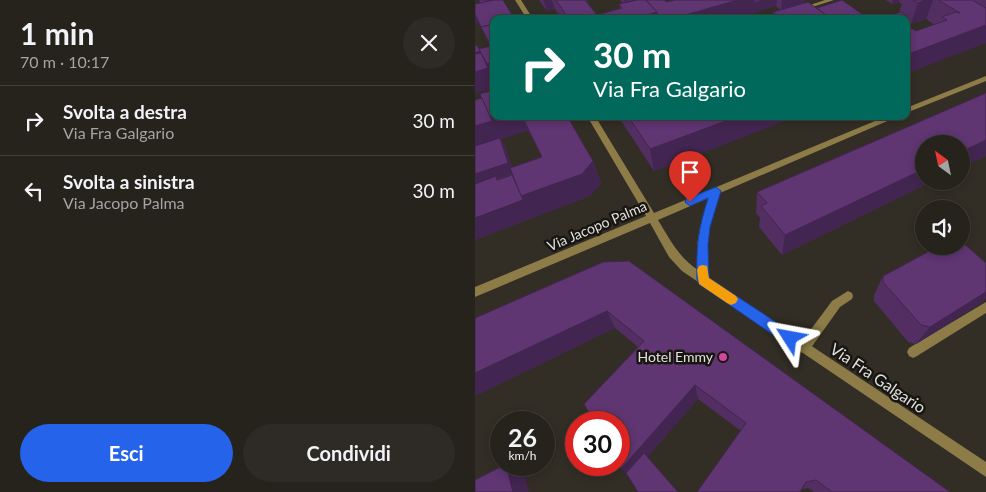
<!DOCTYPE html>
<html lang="it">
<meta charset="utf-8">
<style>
body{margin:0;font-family:Lato,sans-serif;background:#2e2a25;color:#f1f3f6;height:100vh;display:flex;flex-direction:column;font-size:19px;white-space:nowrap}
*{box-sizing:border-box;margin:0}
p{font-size:16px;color:#a4a4a3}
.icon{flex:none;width:28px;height:28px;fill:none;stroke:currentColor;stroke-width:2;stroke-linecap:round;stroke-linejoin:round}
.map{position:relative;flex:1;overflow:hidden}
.details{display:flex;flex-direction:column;background:#26221c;width:475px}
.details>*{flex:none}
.guide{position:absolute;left:15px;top:15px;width:420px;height:105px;border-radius:10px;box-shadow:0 2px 8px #0003,0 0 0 1px #423f3b;background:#00695c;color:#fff;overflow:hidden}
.needle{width:32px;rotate:327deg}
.controls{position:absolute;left:440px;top:135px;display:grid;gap:10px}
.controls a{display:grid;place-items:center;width:55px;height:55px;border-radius:50%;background:#26221c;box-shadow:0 2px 8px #0003,0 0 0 1px #423f3b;font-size:25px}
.speed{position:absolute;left:15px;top:411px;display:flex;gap:10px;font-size:25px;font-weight:700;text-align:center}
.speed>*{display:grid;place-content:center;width:65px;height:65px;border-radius:50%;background:#26221c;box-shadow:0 2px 8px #0003,0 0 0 1px #423f3b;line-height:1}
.speed small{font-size:12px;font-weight:400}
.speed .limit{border:8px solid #d22;background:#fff;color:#111}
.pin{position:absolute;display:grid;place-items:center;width:42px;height:42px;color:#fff;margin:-51px -21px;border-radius:50% 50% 50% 0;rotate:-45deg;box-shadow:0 0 5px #0007}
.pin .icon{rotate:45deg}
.me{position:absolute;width:55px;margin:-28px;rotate:304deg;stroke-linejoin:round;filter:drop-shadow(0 0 4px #0008)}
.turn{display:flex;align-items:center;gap:18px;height:105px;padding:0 20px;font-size:22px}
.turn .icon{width:65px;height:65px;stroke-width:2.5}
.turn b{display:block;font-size:35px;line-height:42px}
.round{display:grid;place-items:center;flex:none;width:52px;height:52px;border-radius:26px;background:#2e2a25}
.summary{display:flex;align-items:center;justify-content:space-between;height:85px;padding:0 20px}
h1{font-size:30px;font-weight:700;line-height:38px}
.cta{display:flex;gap:10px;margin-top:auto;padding:10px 20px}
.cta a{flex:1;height:58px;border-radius:30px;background:#2563eb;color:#fff;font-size:20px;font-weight:700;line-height:58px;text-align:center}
.cta a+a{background:#2e2a25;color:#f1f3f6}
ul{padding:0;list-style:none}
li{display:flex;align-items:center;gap:15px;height:70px;padding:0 20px;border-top:1px solid #423f3b}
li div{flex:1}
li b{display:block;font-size:19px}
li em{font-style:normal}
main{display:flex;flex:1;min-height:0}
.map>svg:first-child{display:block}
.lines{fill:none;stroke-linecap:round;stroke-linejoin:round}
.service{fill:#8d7c47;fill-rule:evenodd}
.minor{fill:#8d7c47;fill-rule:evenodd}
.wall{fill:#522e62;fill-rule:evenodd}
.shaded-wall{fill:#422550}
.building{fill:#5f3572;stroke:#422550}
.route{fill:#2563eb;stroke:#184099}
.slow{fill:#f59e0b}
.hotel-dot{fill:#d1479c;stroke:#181612;stroke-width:2}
.labels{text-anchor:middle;stroke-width:5;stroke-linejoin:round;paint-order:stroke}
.street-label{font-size:14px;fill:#e3e0db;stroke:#181612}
.poi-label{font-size:14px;fill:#e3e0db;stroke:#181612;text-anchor:end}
.near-street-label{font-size:16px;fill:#e3e0db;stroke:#181612}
</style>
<main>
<section class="details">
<div class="summary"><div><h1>1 min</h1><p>70 m · 10:17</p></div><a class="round"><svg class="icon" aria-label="close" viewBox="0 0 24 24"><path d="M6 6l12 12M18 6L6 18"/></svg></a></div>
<ul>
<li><svg class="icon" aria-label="right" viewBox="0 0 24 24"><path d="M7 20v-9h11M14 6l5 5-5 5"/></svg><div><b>Svolta a destra</b><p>Via Fra Galgario</p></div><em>30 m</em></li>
<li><svg class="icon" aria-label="left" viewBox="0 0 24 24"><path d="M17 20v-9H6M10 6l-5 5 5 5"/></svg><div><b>Svolta a sinistra</b><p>Via Jacopo Palma</p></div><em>30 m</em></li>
</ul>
<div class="cta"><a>Esci</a><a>Condividi</a></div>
</section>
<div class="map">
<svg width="511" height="492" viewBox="0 0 511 492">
<rect width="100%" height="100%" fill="#322e25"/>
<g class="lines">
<g class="service">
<polygon points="373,291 377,293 378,296 377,299 365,307 333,352 329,353 325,352 323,348 325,344 357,301"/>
<polygon points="511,302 511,313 442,356 438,358 434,356 432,352 434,348"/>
</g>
<g class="minor">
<polygon points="40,0 46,0 58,19 52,19"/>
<polygon points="350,0 359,0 328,10 323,9"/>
<polygon points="511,76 511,81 431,113 431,108"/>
<path d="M112 116H120L179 213 412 116H424L245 193 235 227 232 245 233 277 511 462V477L207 271 194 257 175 223 0 297V287L171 216ZM234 198 225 227 222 245 223 270C204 258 194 238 183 220Z"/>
</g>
</g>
<g class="wall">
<polygon points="64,0 114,0 111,1 122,15 145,8 144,4 148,3 145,0 189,0 191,2 200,0 329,0 329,3 342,8 394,19 297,19 298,12 305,10 301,6 260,19 86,19 80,9 72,11"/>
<polygon points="411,0 511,0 511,43 441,31 460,25 451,19 436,24 431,21 431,19 424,12 427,4 424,2 417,4"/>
<polygon points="0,4 19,19 19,88 0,93 5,49 15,46 4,23 0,24"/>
<polygon points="511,93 511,156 486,168 486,144 449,144 449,181 458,181 307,255 284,227 285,218 281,213 282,192"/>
<path d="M0 100 92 116 118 161 126 183 115 196 0 240ZM53 130 67 157 37 168 31 149 26 139Z"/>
<polygon points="143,116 322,116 179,171"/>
<polygon points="128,262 475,492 339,492 334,488 327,489 266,431 223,399 172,457 163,492 163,347 140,328 0,396 0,318"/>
<polygon points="408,276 508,302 441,344 433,342 399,301 399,295"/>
</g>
<g class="shaded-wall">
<polygon points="68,0 77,0 80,9 72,11"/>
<polygon points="263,0 302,0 301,6 260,19 196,19"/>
<polygon points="307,0 329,0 329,3 306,10"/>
<polygon points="418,0 424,0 424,2 417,4"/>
<polygon points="442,0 458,0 451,19 436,24 443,3"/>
<polygon points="182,12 183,19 157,19"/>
<polygon points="0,15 4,23 0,24"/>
<polygon points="351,15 350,19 337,19"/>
<polygon points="432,16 431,19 423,19"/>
<polygon points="511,25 511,43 431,74 431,55"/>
<polygon points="6,51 19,62 19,88 0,93 0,53"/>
<polygon points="19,116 47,116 53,130 26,139 31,149 39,173 0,187 0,126 15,117"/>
<polygon points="259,116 322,116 256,142 256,117"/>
<polygon points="256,119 256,142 179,171 175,149"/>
<polygon points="511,140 511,156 486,168 486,152"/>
<polygon points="118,161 126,183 115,196 0,240 0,218 46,196"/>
<polygon points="449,169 449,181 458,181 307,255 310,235"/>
<polygon points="511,292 511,299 508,302 441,344 455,327"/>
<polygon points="132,311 140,328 0,396 0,373"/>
<polygon points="220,385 223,399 155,477 146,469"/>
<polygon points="31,465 33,465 49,473 54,492 38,492"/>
</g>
<g class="building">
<polygon points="4,0 19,0 5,3"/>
<polygon points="19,0 28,0 39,18 19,19 19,24 6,27 8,31 0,14 0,4"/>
<polygon points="81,0 110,0 122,15 147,8 144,4 161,0 171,0 182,12 157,19 94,19"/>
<polygon points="149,0 161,0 152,2"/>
<polygon points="171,0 189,0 191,2 200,0 263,0 196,19 186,19 183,16 182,12"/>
<polygon points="279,0 288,0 279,3"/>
<polygon points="367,0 394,19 350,19 351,15 342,8"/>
<polygon points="438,0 451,0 443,3"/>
<polygon points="463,0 497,0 511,8 511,25 431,55 431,30 436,28 441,31 472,20 467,17 481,12 485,13"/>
<polygon points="333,2 351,15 337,19 306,19 298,12"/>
<polygon points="426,12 432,16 423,19 401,19"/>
<polygon points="19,24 19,62 12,64 4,49 16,46 6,27"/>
<polygon points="2,45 5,51 0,53 0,46"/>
<polygon points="6,53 13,68 0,72 0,54"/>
<polygon points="19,90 19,116 15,117 5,94"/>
<polygon points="511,93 511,140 486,152 486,144 449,144 449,169 310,235 286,206 292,203 282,192"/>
<polygon points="7,98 17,121 0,126 0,100"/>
<polygon points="47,116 92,116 118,161 107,174 46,196 35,168 67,157"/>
<polygon points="153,116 253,116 256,119 175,149"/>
<polygon points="25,138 33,163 0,174 0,146"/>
<polygon points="37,175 48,200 0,218 0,184 21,176 22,180"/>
<polygon points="486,241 511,263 511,292 455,327 446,325 408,282 408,276 464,246 486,246"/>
<polygon points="154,261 475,492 357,492 341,480 331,482 325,492 222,492 271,423 220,385 146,469 144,465 144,422 119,422 109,404 169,341 132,311 0,373 0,318 128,262"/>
<polygon points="169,453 203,492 163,492 151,473"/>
<polygon points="29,465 31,465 38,492 0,492 0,480"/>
</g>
<path class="route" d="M241 187 246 191 235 227 233 245 234 278 319 334 321 338 319 343 315 344 310 343 224 284 222 280C221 246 223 231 233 198L215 206 210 202 211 199Z"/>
<polygon class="slow" points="228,265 232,266 234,278 261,296 263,299 261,303 256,305 252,303 224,284 222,270 224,266"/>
<circle class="hotel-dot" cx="248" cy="357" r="5"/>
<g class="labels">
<g class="street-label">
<text transform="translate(122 226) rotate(-23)" y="5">Via Jacopo Palma</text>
</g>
<g class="poi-label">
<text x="238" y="362">Hotel Emmy</text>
</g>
<g class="near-street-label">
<text transform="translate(403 378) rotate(34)" y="6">Via Fra Galgario</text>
</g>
</g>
</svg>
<div class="controls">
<a><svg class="needle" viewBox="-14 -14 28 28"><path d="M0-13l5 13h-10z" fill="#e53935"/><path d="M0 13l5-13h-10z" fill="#a4a4a3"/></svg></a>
<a><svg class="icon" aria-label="sound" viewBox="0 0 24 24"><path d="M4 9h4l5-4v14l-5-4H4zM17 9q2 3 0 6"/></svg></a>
</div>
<div class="speed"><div>26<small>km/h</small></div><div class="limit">30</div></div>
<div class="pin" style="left:215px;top:202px;background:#d93025"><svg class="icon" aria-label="arrive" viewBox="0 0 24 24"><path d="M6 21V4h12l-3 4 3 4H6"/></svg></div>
<svg class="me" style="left:315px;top:338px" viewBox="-20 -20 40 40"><path d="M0-17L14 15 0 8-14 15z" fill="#2563eb" stroke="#fff" stroke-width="4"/></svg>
<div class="guide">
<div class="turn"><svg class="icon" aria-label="right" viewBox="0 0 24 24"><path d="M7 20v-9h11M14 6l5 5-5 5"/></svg><div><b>30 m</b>Via Fra Galgario</div></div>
</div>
</div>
</main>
